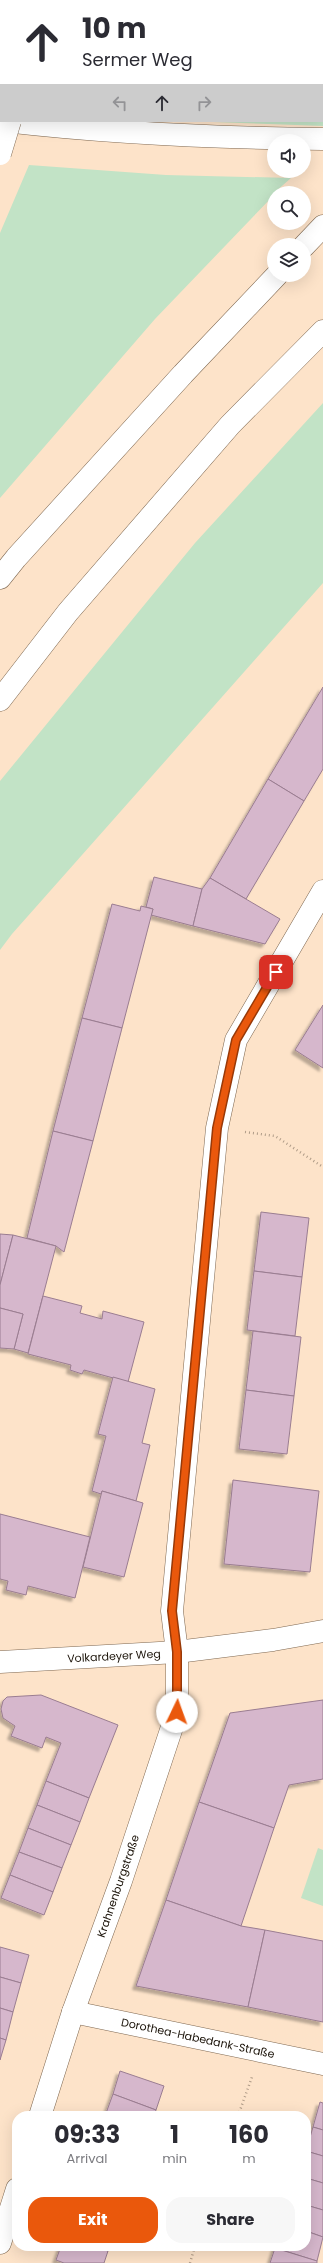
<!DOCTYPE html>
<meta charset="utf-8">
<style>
body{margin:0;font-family:Poppins,sans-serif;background:#f7f7f7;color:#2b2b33;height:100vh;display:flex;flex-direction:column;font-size:15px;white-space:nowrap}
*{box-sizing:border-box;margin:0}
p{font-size:13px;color:#7c7c81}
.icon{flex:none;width:22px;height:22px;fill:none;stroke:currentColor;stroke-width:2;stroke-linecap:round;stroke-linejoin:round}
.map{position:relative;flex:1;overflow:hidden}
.sheet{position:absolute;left:12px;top:2111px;width:299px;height:140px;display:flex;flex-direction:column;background:#fff;border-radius:16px;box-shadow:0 4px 16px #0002}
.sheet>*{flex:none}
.guide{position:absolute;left:0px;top:0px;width:323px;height:122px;box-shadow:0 4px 16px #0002;background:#fff;color:#2b2b33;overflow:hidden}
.controls{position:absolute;left:267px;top:134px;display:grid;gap:8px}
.controls a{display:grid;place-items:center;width:44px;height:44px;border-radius:50%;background:#fff;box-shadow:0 4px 16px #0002;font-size:20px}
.pin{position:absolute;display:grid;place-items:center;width:34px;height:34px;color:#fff;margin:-17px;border-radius:8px;box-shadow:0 2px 6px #0006}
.me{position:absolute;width:44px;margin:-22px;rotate:3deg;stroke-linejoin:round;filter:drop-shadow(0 0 3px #0008)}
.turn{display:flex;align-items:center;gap:14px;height:84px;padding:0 16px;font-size:18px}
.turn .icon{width:52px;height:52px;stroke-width:2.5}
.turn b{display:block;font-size:28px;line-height:34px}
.lanes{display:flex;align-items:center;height:38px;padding:0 16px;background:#0003;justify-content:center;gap:20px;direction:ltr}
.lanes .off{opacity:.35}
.eta{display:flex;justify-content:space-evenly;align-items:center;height:68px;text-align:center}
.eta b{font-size:24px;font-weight:700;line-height:28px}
.primary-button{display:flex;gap:8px;margin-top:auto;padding:8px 16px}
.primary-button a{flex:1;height:46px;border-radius:16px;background:#ea580c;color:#fff;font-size:16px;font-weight:700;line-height:46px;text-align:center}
.primary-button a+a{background:#f7f7f7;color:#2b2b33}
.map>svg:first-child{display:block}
.green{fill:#c2e3c6}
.building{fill:#d6b7cc;stroke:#9a7d91;filter:url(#shadow)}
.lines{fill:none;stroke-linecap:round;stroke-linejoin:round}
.lane-casing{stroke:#7f6851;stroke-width:14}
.street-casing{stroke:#7f6851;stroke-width:23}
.secondary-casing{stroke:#7f6851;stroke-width:23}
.highway-casing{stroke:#7f6851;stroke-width:23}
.path{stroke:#b09c88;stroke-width:2.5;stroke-dasharray:1 3;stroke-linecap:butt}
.lane{stroke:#fff;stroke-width:13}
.street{stroke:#fff;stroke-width:22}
.secondary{stroke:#fff;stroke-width:22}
.highway{stroke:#fff;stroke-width:22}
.secondary-bridge-casing{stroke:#7f6851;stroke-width:23;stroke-linecap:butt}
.secondary-bridge{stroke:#fff;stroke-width:22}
.route-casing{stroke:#983908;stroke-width:10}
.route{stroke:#ea580c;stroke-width:7}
.labels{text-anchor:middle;stroke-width:3;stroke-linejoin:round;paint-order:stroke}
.street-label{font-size:11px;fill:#1b1309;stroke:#fff}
</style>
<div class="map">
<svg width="323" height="2263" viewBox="0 0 323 2263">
<defs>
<filter id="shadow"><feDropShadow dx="-3.5" dy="3.5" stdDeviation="1" flood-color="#0004"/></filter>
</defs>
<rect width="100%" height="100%" fill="#fde3c9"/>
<g class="green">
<polygon points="71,0 323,0 323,126 184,121 322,121 322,1"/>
<polygon points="29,165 166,175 291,178 274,193 274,195 155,319 0,498 0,233"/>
<polygon points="323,403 323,583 12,934 0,950 0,781 195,543"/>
<polygon points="318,1848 323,1850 323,1906 301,1898"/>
</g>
<g class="building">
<polygon points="323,687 323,769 304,801 268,779"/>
<polygon points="268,779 304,801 246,899 210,878"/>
<polygon points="154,877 202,889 193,926 151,915 153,909 146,907"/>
<polygon points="210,878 280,919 265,944 193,926 202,889"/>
<polygon points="112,904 140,911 141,906 153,909 122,1028 82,1018"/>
<polygon points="323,1005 323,1068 295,1050"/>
<polygon points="82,1018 122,1028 93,1141 53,1131"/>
<polygon points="53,1131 93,1141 64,1252 56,1246 27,1238"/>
<polygon points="261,1212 309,1218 302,1277 254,1271"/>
<polygon points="0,1234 13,1235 0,1285"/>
<polygon points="13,1235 56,1246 28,1353 14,1349 23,1314 0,1308 0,1285"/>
<polygon points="254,1271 302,1277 295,1336 247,1330"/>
<polygon points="43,1296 82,1306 80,1313 102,1319 103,1311 144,1322 128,1382 84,1370 82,1374 70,1370 71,1365 28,1354"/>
<polygon points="0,1308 23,1314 14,1349 0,1348"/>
<polygon points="253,1331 301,1337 294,1396 246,1390"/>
<polygon points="113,1377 155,1389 142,1443 150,1445 136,1501 102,1491 101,1494 92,1491 106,1436 98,1434"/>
<polygon points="246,1390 294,1396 287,1454 239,1449"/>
<polygon points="233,1480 319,1491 310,1572 224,1564"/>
<polygon points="102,1491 143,1503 124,1577 83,1567"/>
<polygon points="0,1514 90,1537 75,1598 28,1586 26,1595 6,1590 8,1581 0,1579"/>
<polygon points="41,1695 118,1725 89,1798 46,1781 61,1743 46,1737 42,1748 11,1736 15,1726 3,1718 1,1709 3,1701 7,1697"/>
<polygon points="323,1700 323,1779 289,1785 274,1828 199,1802 230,1713"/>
<polygon points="46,1781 89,1798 80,1822 37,1805"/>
<polygon points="199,1802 274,1828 241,1926 166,1900"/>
<polygon points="37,1805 80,1822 71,1845 28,1828"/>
<polygon points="28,1828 71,1845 62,1868 19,1852"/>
<polygon points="19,1852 62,1868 53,1892 10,1875"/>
<polygon points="10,1875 53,1892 44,1915 1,1898"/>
<polygon points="166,1900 241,1926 265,1930 248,2007 136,1986"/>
<polygon points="265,1930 323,1941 323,2022 248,2007"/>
<polygon points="0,1947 29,1955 21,1983 0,1977"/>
<polygon points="0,1977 21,1983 13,2012 0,2008"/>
<polygon points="0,2008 13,2012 6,2040 0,2038"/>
<polygon points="0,2038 6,2040 0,2060"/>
<polygon points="120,2071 164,2086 156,2110 113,2094"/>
<polygon points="113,2094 156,2110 154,2116 105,2116"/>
<polygon points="320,2102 323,2103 323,2130 313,2127"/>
<polygon points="313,2127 323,2130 323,2156 306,2151"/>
<polygon points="306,2151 323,2156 323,2183 306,2178"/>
<polygon points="306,2178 323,2183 323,2210 306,2205"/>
<polygon points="306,2205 323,2210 323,2237 306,2231"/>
<polygon points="306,2231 323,2237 317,2261 275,2248 275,2246 306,2246"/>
<polygon points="61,2246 92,2246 108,2251 104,2263 64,2263 56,2260"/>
<polygon points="92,2246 110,2246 108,2251"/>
<polygon points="275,2248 317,2261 317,2263 270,2263"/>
</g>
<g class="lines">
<defs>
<polyline id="lane" points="0,0 79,0"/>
<g id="street">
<polyline points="73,2012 323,2064"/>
<polyline points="40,2116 73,2012 121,1881 177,1712 177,1652 172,1611 217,1128 236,1040 323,891"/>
<polyline points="0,2243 17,2189"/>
</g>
<polyline id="secondary" points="0,1662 177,1652 273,1640 323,1631"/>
<g id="highway">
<path d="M5 121C110 133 217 138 323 139"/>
<polyline points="304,246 323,226"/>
<polyline points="0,578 16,558 183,374 277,275"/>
<polyline points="0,700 68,612 230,425 323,331"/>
</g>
</defs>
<use href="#lane" class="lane-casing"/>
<use href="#street" class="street-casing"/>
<use href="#secondary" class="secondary-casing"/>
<use href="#highway" class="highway-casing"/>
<g class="path">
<polyline points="0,54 1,51"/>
<polyline points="245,1132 275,1136 323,1167"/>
<polyline points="238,2116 252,2077"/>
<polyline points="190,2263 195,2246"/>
</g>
<use href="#lane" class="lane"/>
<use href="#street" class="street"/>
<use href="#secondary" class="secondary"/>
<use href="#highway" class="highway"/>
<defs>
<g id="secondary-bridge">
<polyline points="39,1 39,0"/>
<polyline points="0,154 10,121"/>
</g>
</defs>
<use href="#secondary-bridge" class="secondary-bridge-casing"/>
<use href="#secondary-bridge" class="secondary-bridge"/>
</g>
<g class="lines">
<defs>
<polyline id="route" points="177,1712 177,1652 172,1611 217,1128 236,1040 276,972"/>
</defs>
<use href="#route" class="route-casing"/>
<use href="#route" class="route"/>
</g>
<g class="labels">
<g class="street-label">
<text transform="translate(114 1656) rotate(-3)" y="4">Volkardeyer Weg</text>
<text transform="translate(118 1886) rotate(-71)" y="4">Krahnenburgstraße</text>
<text transform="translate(198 2038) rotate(12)" y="4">Dorothea-Habedank-Straße</text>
</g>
</g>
</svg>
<div class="controls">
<a><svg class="icon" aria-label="sound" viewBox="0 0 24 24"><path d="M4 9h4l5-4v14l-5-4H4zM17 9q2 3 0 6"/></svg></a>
<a><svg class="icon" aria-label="search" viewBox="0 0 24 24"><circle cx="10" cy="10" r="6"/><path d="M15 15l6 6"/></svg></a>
<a><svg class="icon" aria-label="layers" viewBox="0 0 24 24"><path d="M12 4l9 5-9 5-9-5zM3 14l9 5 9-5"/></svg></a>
</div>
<div class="pin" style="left:276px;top:972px;background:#d93025"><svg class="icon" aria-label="arrive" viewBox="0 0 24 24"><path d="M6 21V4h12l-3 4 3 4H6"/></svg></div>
<svg class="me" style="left:177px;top:1712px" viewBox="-20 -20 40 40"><circle r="19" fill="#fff"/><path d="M0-13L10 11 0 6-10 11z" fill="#ea580c"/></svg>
<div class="guide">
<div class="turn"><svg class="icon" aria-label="ahead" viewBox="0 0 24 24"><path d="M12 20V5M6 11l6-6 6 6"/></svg><div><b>10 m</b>Sermer Weg</div></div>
<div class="lanes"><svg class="icon off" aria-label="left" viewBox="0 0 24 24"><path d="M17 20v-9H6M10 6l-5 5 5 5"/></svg><svg class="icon" aria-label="ahead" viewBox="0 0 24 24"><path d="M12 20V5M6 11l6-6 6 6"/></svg><svg class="icon off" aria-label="right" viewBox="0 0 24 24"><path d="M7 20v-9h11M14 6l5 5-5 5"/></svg></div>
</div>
<section class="sheet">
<div class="eta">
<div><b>09:33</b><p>Arrival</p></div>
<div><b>1</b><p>min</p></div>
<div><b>160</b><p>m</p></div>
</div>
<div class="primary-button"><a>Exit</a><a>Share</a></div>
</section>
</div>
